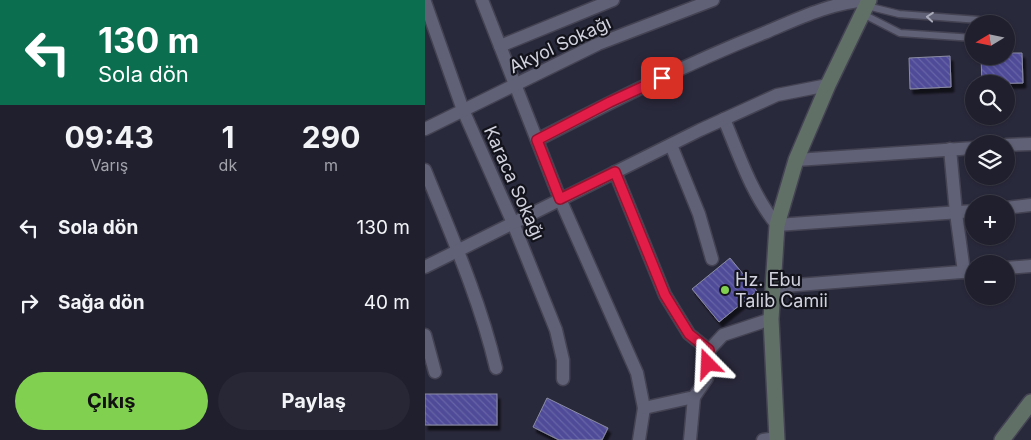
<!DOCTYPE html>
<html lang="tr">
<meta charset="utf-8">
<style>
body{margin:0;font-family:Inter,sans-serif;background:#272735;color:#f1f3f6;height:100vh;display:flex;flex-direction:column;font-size:19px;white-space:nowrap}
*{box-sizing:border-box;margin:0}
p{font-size:16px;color:#a1a2aa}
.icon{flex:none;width:28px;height:28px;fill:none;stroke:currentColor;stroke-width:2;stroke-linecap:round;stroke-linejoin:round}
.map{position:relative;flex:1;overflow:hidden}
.details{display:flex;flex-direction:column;background:#1f1f2d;width:425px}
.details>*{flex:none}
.top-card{background:#0b6e4f;color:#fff;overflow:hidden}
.needle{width:32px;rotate:260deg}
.controls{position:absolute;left:540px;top:15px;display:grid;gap:10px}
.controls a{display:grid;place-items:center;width:50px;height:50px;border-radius:50%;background:#1f1f2d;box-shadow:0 1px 4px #0004,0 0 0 1px #3c3d49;font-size:25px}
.pin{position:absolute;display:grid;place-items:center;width:42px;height:42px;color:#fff;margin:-21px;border-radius:10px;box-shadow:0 2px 8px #0006}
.me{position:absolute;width:55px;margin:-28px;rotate:339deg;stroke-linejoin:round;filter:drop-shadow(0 0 4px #0008)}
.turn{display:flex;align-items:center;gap:18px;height:105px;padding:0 15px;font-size:22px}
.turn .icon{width:65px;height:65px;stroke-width:2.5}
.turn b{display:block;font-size:35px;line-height:42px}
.eta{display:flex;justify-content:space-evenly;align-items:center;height:85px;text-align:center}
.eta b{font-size:30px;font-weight:700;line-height:35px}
.primary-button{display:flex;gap:10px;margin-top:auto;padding:10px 15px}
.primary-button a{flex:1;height:58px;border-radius:30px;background:#82d050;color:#111;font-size:20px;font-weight:700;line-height:58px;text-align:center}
.primary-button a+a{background:#272735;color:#f1f3f6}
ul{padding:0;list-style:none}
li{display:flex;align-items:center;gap:15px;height:75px;padding:0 15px}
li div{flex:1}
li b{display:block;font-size:19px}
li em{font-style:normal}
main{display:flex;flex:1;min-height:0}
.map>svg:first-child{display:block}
.building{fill:url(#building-back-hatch);stroke:#8b8ca3;filter:url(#shadow)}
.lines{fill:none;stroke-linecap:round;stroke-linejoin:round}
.lane-casing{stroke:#444353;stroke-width:9}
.street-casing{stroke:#444353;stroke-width:15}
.secondary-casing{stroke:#444353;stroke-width:18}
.lane{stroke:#606176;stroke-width:6}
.street{stroke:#606176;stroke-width:12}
.secondary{stroke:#617067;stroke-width:15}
.oneway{stroke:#a9aaba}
.route-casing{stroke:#92132f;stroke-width:12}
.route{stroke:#e11d48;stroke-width:9}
.poi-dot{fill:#82d050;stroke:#12131b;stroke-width:2}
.labels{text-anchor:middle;stroke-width:4.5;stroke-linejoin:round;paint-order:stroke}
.street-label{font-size:18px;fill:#d1d2de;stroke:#12131b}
.poi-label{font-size:18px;fill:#d1d2de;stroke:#12131b;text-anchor:start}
</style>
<main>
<section class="details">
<div class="top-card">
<div class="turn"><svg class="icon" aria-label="left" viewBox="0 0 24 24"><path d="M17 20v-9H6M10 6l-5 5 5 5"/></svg><div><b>130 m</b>Sola dön</div></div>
</div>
<div class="eta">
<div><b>09:43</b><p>Varış</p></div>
<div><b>1</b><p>dk</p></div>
<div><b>290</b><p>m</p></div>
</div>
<ul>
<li><svg class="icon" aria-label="left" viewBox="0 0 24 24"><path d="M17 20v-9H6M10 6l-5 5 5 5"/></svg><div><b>Sola dön</b></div><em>130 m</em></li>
<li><svg class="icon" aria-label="right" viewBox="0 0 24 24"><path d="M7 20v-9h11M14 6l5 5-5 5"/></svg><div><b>Sağa dön</b></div><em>40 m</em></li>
</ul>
<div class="primary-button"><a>Çıkış</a><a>Paylaş</a></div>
</section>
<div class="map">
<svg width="606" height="440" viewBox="0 0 606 440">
<defs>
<pattern id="building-back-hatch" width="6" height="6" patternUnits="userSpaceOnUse" patternTransform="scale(1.25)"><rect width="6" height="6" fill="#4f4b98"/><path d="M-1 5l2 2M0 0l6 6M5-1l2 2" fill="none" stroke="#6764a6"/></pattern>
<filter id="shadow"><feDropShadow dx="3" dy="5" stdDeviation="1" flood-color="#0009"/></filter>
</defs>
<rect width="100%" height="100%" fill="#29293c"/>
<g class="building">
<polygon points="581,53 597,53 598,83 557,84 556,56 581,56"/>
<polygon points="525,56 526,87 485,89 484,58"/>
<polygon points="305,258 332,291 294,322 267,289"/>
<rect x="0" y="394" width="72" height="31"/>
<polygon points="122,398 183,428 177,440 134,440 108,427"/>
</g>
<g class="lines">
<defs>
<g id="lane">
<polyline points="442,6 474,14 554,20 554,24"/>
<polyline points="438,14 475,33 549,38"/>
</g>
<g id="street">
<polyline points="57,0 135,199 212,373 219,408 214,440"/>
<polyline points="0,2 38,110 88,223 131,330 138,360 138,379"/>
<polyline points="75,46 188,0"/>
<path d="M299 119C314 155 327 195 352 225L549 211"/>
<polyline points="0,129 173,44 288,0"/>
<path d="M112 140C186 102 261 64 339 33 372 19 407 2 444 0"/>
<polyline points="246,145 274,214 287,259"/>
<polyline points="581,145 606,144"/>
<polyline points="525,149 531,213 539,272"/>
<polyline points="371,160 549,148"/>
<path d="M0 170C26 234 55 300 71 368"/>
<polyline points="190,172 240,295 264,334 284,350"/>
<polyline points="581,208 606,205"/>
<polyline points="0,267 275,130 352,95 403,85"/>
<polyline points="581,268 606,266"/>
<polyline points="347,287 549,271"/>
<polyline points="0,335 10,372"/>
<polyline points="219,408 269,397 282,378 284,350 298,335 346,319"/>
<polyline points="265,440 269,397"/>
<polyline points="338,440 352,438"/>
</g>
<g id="secondary">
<polyline points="352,440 346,319 352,225 371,160 403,85 444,0"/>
<polyline points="577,440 606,402"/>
</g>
</defs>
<use href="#lane" class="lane-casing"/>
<use href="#street" class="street-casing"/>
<use href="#secondary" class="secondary-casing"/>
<use href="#lane" class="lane"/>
<use href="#street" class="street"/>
<use href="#secondary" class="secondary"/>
</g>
<defs><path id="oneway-chevron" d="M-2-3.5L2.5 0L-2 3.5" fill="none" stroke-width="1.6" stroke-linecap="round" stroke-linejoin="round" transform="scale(1.25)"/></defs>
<use class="oneway" href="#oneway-chevron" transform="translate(505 17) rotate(-175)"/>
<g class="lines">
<defs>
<polyline id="route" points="237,78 185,102 112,140 135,199 190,172 240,295 264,334 284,350 283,364"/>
</defs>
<use href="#route" class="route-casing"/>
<use href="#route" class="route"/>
</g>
<circle class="poi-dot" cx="300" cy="290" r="5"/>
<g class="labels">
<g class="street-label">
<text transform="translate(135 45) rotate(-25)" y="6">Akyol Sokağı</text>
<text transform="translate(89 183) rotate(66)" y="6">Karaca Sokağı</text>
</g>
<g class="poi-label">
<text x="310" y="286">Hz. Ebu<tspan x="310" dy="21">Talib Camii</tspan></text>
</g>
</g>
</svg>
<div class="controls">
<a><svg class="needle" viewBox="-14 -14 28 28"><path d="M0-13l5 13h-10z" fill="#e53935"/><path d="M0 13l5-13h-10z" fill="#a1a2aa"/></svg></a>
<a><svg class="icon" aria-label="search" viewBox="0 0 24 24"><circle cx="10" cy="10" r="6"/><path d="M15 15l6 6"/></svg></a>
<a><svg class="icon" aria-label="layers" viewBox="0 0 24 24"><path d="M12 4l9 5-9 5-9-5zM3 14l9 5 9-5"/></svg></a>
<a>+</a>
<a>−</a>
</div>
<div class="pin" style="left:237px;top:78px;background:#d93025"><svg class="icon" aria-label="arrive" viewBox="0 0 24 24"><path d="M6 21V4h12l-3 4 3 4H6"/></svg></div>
<svg class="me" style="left:283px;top:364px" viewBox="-20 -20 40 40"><path d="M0-17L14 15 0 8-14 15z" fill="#e11d48" stroke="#fff" stroke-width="4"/></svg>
</div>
</main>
